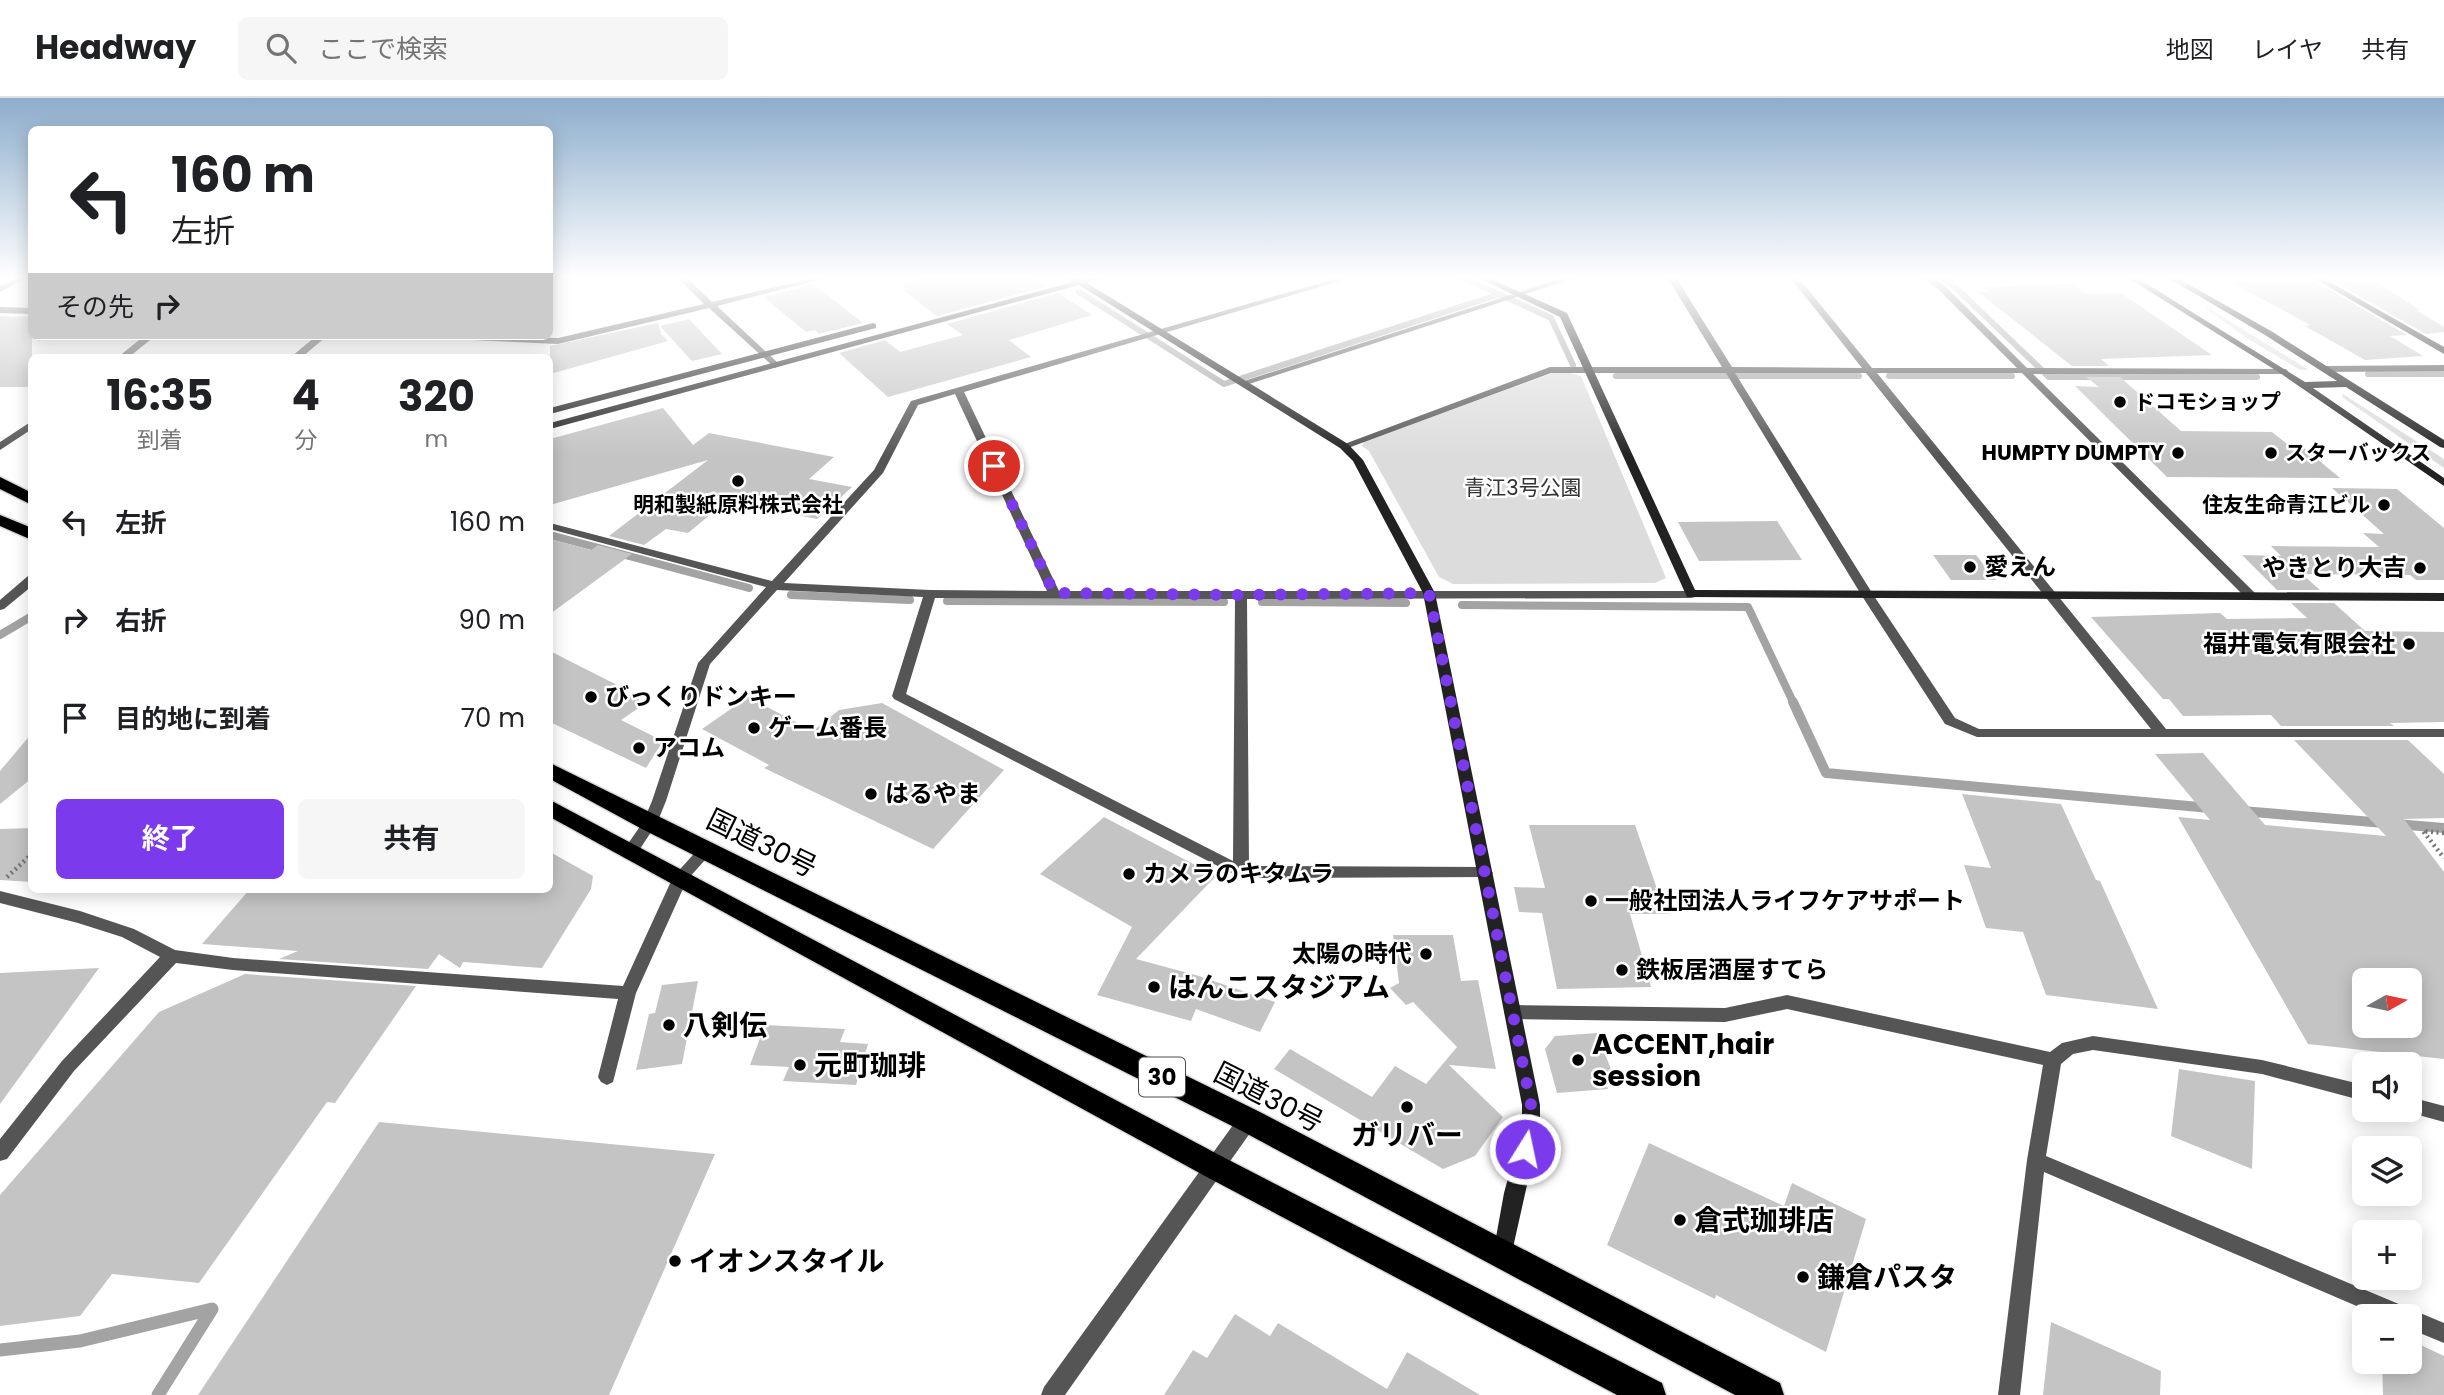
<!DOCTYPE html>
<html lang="ja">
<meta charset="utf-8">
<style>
body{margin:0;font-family:Poppins,"Noto Sans JP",sans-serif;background:#f6f6f6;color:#202124;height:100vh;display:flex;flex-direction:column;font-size:26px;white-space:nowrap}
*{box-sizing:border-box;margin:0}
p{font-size:23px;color:#757577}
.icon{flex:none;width:38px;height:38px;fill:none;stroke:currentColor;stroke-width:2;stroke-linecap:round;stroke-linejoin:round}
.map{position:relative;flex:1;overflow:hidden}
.details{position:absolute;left:28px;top:256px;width:525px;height:539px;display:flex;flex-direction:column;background:#fff;border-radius:10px;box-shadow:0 4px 18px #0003}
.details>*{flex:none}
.guide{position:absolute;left:28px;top:28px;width:525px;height:214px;border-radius:10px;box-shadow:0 4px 18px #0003;background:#fff;color:#202124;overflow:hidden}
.needle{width:46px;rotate:81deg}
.controls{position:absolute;left:2352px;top:870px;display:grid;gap:14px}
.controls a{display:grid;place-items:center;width:70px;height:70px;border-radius:10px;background:#fff;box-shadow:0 4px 18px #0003;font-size:35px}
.pin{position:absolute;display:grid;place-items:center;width:60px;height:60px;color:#fff;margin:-30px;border:4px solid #fff;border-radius:50%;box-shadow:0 2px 7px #0007}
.me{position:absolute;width:77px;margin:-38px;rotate:10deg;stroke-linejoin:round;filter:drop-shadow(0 0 5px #0008)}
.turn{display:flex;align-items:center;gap:24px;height:147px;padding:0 28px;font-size:32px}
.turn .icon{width:91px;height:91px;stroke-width:2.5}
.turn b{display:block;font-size:49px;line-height:60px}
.then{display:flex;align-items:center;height:66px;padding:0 28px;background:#0003;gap:14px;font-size:26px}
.eta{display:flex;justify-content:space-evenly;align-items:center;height:119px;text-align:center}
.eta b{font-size:42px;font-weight:700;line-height:49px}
.action{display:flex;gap:14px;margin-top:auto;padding:14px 28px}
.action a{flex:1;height:80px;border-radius:10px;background:#7c3aed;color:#fff;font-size:28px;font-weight:700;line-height:80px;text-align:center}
.action a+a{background:#f6f6f6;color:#202124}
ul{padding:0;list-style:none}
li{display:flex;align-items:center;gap:21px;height:98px;padding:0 28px}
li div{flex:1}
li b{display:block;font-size:26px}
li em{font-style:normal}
header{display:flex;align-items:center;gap:42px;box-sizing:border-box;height:98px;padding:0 35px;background:#fff;border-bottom:2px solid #e0e0e0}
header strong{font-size:33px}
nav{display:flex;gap:38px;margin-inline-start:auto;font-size:24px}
.search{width:490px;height:63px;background:#f6f6f6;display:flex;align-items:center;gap:18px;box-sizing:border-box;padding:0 24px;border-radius:10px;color:#757577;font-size:26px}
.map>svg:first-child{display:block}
.green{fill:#dcdcdc}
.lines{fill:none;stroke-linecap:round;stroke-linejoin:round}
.stream-far3{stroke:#a3a3a3;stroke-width:6}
.stream-far2{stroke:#a3a3a3;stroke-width:8}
.stream-far1{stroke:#a3a3a3;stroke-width:10}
.stream{stroke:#a3a3a3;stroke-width:13}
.building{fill:#c4c4c4;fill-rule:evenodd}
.highway-casing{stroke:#dbdbdb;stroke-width:3}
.path{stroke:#777;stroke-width:4.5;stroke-dasharray:2 3.5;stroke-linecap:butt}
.street{fill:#555;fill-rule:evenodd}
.secondary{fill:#222;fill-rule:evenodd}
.highway{fill:#000;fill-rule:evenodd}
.route{stroke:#7c3aed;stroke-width:12;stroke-dasharray:0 21.6}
.poi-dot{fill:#000;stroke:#fff;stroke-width:2.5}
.labels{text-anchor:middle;stroke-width:5;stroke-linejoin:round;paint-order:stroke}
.far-poi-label{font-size:21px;font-weight:bold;fill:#000;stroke:#fff;text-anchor:start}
.far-park-label{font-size:21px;fill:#333;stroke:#fff}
.shield{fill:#fff;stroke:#4c4c4c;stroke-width:2}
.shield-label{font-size:23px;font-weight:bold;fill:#000}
.poi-label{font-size:24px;font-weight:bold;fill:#000;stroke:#fff;text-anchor:start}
.near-street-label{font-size:28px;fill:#000;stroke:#fff}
.near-poi-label{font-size:28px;font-weight:bold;fill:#000;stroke:#fff;text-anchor:start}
</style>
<header>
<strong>Headway</strong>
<div class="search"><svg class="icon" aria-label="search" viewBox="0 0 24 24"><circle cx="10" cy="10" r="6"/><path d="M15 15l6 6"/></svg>ここで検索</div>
<nav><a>地図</a><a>レイヤ</a><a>共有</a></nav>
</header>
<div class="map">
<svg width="2444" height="1297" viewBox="0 0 2444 1297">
<rect width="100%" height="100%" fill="#fff"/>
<g class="green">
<polygon points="2205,210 2208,210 2309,272 2300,272 2245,239"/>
<polygon points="1553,275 1570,275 1581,278 1666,480 1655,485 1453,486 1439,479 1369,353 1362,348 1364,344"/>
<polygon points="2343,296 2444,361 2444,370 2342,299"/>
</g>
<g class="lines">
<g class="stream-far3">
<polyline points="1460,178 1551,220 1573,267"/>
<polyline points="1939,178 1956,190 2049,279 2257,279"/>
<polyline points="1079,194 1224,286 1500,196"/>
<polyline points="2368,276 2444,276"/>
<polyline points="1616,278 1859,278"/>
<polyline points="1889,278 2012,278"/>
</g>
<g class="stream-far2">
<polyline points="550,437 749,490"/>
<polyline points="791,497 910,502"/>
<polyline points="947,503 1224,504"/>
<polyline points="1262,504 1406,505"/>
<polyline points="1462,507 1748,509 1794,606"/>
<polyline points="0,537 32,518"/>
</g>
<g class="stream-far1">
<polyline points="1793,604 1826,675 2210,710"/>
<polyline points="2242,713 2444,730"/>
</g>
<polyline class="stream" points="0,1252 80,1243 212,1211 158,1297"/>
</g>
<g class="building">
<polygon points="936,178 1030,178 1047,188 937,218 903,192 907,191 901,186"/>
<polygon points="2229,183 2314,183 2407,237 2390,238 2423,258 2365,262 2305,228 2310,227"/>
<polygon points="2333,183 2374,183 2420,212 2416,212 2444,229 2444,234 2426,236"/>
<polygon points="813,186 863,225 819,236 815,232 806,234 764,199"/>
<polygon points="2072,186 2086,196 2121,195 2212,257 2101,261 2109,268 2072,268 1978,194 1989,194 1982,189"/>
<polygon points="1058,195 1092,217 1009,242 1031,259 888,299 839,255 885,242 900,254 963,237 947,226"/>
<polygon points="0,218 32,219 32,289 0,289"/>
<polygon points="689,221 722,256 692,263 660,228"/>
<polygon points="658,225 661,236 668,243 550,276 550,248"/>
<polygon points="2086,279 2120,279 2181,333 2272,334 2286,345 2298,345 2340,380 2167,379 2075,288 2099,289"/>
<polygon points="663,310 693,347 709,335 834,359 809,381 852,389 817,421 727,403 688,435 666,431 644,447 609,438 708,362 550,407 550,341"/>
<polygon points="2332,390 2397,391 2444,430 2444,482 2416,482 2410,477 2302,476 2320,492 2277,492 2242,457 2281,458 2271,448 2379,449 2363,435 2384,436"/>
<polygon points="1777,423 1802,462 1699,463 1678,424"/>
<polygon points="550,441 591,452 598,447 632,456 550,516"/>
<polygon points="1933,457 1976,457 1996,482 1951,482"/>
<polygon points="2291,505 2334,505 2365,533 2444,534 2444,624 2390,625 2394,628 2281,628 2271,617 2183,618 2169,601 2163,601 2091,519 2220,515 2227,521 2307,520"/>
<polygon points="550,553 623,590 619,592 646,605 621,622 663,643 646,670 550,624"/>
<polygon points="748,599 813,633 839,612 882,605 1004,672 933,751 764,670 769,667 702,631"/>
<polygon points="32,635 32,680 0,706 0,673"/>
<path d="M2294 642H2408L2444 676V720L2404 721 2444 774V961L2308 946 2178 719 2210 722 2155 656 2203 655 2265 727 2386 738ZM2364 882H2410V928H2364Z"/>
<polygon points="1962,696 2061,706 2096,782 2100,783 2158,911 2046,897 2023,834 1986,830 1964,767 1991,770"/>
<polygon points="1104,719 1216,778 1136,861 1199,878 1275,904 1260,934 1196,911 1191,923 1097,897 1132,829 1040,776"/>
<polygon points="1529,727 1635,727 1657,791 1662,791 1670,816 1630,816 1651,889 1557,891 1542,815 1519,814 1514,789 1545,790"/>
<polygon points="32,730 32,784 0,782 0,731"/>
<polygon points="550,754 593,778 591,791 542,870 463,864 460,870 439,856 428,871 279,861 298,853 202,846 250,791 550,791"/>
<polygon points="1393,837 1453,837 1461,883 1478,882 1496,971 1449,967 1503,1019 1475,1058 1443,1071 1274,971 1290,951 1372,999 1395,968 1426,986 1457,949 1413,904 1406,907 1390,890 1399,885"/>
<polygon points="99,870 0,1006 0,875"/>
<polygon points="245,876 416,888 335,1005 327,1004 199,1185 112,1176 80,1218 0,1228 0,1097 159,914"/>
<polygon points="698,883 682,966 636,972 649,916 655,915 662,887"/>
<polygon points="765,927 845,931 840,944 868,946 856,987 783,983 789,969 750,967"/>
<polygon points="1597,935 1612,974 1602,974 1608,991 1557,995 1545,951 1555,938"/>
<polygon points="2179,971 2255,983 2252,1071 2171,1038"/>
<polygon points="379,1024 715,1056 609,1297 198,1297"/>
<polygon points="1649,1045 1784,1108 1792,1085 1866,1121 1826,1254 1716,1197 1715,1201 1607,1147"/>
<polygon points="1235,1216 1270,1238 1278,1225 1387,1291 1407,1254 1480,1297 1164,1297 1193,1252 1207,1260"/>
<polygon points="2051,1224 2161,1273 2160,1297 2043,1297"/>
<polygon points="2410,1242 2444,1258 2444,1297 2383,1297 2382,1264 2410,1264"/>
</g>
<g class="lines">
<defs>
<g id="highway">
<polygon points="0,379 32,395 32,407 0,391"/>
<polygon points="0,417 32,430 32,442 0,428"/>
<polygon points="550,665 1258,1013 1780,1285 1784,1297 1735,1297 1238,1031 642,731 550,681"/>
<polygon points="550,702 1225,1060 1662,1285 1666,1297 1617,1297 1205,1078 550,719"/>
</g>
</defs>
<use href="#highway" class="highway-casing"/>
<g class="path">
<polyline points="2444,735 2423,733 2444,760"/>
<polyline points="7,779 32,756"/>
</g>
<g class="street">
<polygon points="21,178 31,178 0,194 0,188"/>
<polygon points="550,178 616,178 612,180 550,182"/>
<polygon points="676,178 685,178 712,204 822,178 835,178 717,208 778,265 780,267 775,270 709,210 558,246 451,241 446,238 558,240 704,206"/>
<path d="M1345 178H1357L964 294 1059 493H1695L1697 496 1695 499 1691 500 1247 501 1249 768 1485 769 1490 771 1493 775 1490 779 1241 780 894 601 892 598 923 499 777 492 710 566 666 703 657 725 636 757H626L623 753 643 724 652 703 698 565 766 489 550 431V425L772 483 874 372 911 303ZM955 296 1047 493 930 492 784 485 883 375 918 307ZM935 500 1235 501 1233 763 906 596Z"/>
<polygon points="1569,178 1581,178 1246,287 1238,285"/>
<path d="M1662 178H1675L1732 269 1862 270 1789 178H1797L1872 270H2017L1938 191 1920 178H1929L1944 187 2027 270 2286 271 2288 273 2283 276H2033L2255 495 2257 498 2251 502 2247 501 2022 275H1877L2166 631H2444V639H1977L1945 626 1862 498 1726 275H1551L1348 350H1340L1339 348 1550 269H1722L1669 182ZM1735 275H1866L2151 631H1979L1955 620 1874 498Z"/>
<polygon points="0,209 32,210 32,216 0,215"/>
<polygon points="144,238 155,238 129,259 118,259"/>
<polygon points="316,238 327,238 302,259 291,259"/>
<polygon points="2444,267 2444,273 2325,274 2320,271 2325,268"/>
<polygon points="32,323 32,331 0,352 0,344"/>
<polygon points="28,478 32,478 32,488 4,511 0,512 0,502"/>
<polygon points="706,747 711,748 714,752 687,782 636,895 613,984 607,987 601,984 598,979 618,901 233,872 176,865 74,973 7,1061 0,1063 0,1041 62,963 160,859 122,839 78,825 0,805 0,793 80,813 134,831 175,852 233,860 623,888 673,779 701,748"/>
<polygon points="1787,897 2050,954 2062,945 2093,938 2262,962 2364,987 2364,1003 2262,976 2093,952 2073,956 2061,966 2046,1058 2444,1225 2444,1245 2410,1231 2410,1218 2380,1218 2044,1074 2020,1297 1998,1297 2027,1062 2043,967 1787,911 1725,924 1513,921 1507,919 1504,914 1507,909 1513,907 1725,910"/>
<polygon points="2410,999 2444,1008 2444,1024 2404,1013 2410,1012"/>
<polygon points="1248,1014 1255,1016 1257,1022 1255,1028 1065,1297 1041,1297 1044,1289 1241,1016"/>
</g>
<g class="secondary">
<polygon points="1066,178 1075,178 1081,182 1096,178 1108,178 1087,185 1348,346 1363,362 1435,495 1540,1007 1540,1029 1510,1163 1503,1165 1496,1163 1493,1156 1504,1095 1522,1029 1522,1007 1423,495 1353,363 1340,350 1079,187 550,331 550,325 1073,184"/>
<polygon points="1474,178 1484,178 1567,215 1695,492 2444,495 2444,503 1687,499 1560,219"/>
<polygon points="2125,178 2134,178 2305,284 2337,283 2265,237 2165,178 2174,178 2271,233 2444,342 2444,350 2440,349 2346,289 2313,290 2444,380 2444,388 2280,275"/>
<polygon points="2310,178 2319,178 2444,249 2444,256"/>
<polygon points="873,225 876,226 876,230 550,316 550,310"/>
</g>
<use href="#highway" class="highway"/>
</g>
<linearGradient id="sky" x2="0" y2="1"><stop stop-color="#8cadcc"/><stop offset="0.5" stop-color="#fff"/><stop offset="1" stop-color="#fff" stop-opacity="0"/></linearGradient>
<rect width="2444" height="359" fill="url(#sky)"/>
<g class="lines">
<polyline class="route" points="994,368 1054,495 1241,497 1429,495 1531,1007 1531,1029 1525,1051"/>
</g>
<g class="poi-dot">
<circle cx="2120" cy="304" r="7"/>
<circle cx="2178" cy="355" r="7"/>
<circle cx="2271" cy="355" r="7"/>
<circle cx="738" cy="383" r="7"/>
<circle cx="2384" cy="407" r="7"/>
<circle cx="1970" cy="469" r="7"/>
<circle cx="2420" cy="470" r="7"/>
<circle cx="2409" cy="546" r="7"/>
<circle cx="591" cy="599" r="7"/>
<circle cx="754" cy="630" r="7"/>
<circle cx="639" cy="650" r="7"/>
<circle cx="871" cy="696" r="7"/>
<circle cx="1129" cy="776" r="7"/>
<circle cx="1591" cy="803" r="7"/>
<circle cx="1426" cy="856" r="7"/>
<circle cx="1622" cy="872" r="7"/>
<circle cx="1154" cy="889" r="7"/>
<circle cx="669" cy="927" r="7"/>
<circle cx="1578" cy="962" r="7"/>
<circle cx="800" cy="967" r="7"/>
<circle cx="1407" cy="1009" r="7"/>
<circle cx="1680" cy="1122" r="7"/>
<circle cx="675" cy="1163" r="7"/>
<circle cx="1803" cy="1179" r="7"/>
</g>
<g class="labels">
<g class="far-poi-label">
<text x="2134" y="311">ドコモショップ</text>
<text x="2164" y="362" text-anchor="end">HUMPTY DUMPTY</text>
<text x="2285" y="362">スターバックス</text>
<text x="738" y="414" text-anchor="middle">明和製紙原料株式会社</text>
<text x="2370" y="414" text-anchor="end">住友生命青江ビル</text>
</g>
<g class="far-park-label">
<text x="1523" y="397">青江3号公園</text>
</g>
<rect class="shield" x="1139" y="959.5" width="46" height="39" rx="5"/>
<g class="shield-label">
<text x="1162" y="987">30</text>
</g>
<g class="poi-label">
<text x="1984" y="477">愛えん</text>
<text x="2406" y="478" text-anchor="end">やきとり大吉</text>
<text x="2395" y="554" text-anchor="end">福井電気有限会社</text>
<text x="605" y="607">びっくりドンキー</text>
<text x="768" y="638">ゲーム番長</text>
<text x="653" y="658">アコム</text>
<text x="885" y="704">はるやま</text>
<text x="1143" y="784">カメラのキタムラ</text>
<text x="1605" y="811">一般社団法人ライフケアサポート</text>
<text x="1412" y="864" text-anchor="end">太陽の時代</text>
<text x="1636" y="880">鉄板居酒屋すてら</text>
</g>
<g class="near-street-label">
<text transform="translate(762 745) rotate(26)" y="10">国道30号</text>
<text transform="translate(1269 999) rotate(27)" y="10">国道30号</text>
</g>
<g class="near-poi-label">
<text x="1168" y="899">はんこスタジアム</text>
<text x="683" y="937">八剣伝</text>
<text x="1592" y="956">ACCENT,hair<tspan x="1592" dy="32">session</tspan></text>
<text x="814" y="977">元町珈琲</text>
<text x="1407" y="1047" text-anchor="middle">ガリバー</text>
<text x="1694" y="1132">倉式珈琲店</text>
<text x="689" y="1173">イオンスタイル</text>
<text x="1817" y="1189">鎌倉パスタ</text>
</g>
</g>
</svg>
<div class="controls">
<a><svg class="needle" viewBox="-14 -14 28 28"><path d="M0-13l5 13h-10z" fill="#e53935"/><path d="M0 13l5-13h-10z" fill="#757577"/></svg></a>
<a><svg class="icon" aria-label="sound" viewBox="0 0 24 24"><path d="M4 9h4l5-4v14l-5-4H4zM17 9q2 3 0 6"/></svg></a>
<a><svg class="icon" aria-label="layers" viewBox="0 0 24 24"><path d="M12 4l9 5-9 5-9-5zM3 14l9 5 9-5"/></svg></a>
<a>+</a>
<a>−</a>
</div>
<div class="pin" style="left:994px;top:368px;background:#d93025"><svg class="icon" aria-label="arrive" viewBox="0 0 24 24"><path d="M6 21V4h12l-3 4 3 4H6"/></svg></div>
<svg class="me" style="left:1525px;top:1051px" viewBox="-20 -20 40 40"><circle r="17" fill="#7c3aed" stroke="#fff" stroke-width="3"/><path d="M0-11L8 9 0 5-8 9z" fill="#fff"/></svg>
<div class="guide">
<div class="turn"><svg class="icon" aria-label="left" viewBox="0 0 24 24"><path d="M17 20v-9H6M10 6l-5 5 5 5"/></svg><div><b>160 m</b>左折</div></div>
<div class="then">その先<svg class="icon" aria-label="right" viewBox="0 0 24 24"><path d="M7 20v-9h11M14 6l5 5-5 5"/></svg></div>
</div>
<section class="details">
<div class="eta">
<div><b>16:35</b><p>到着</p></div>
<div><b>4</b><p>分</p></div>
<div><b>320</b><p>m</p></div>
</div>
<ul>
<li><svg class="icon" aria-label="left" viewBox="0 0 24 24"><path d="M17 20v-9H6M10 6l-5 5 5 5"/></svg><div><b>左折</b></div><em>160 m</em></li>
<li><svg class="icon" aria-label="right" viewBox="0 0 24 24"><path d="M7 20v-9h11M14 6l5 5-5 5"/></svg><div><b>右折</b></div><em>90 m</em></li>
<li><svg class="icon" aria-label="arrive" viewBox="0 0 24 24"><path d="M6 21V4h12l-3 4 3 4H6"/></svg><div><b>目的地に到着</b></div><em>70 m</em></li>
</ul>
<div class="action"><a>終了</a><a>共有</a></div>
</section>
</div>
